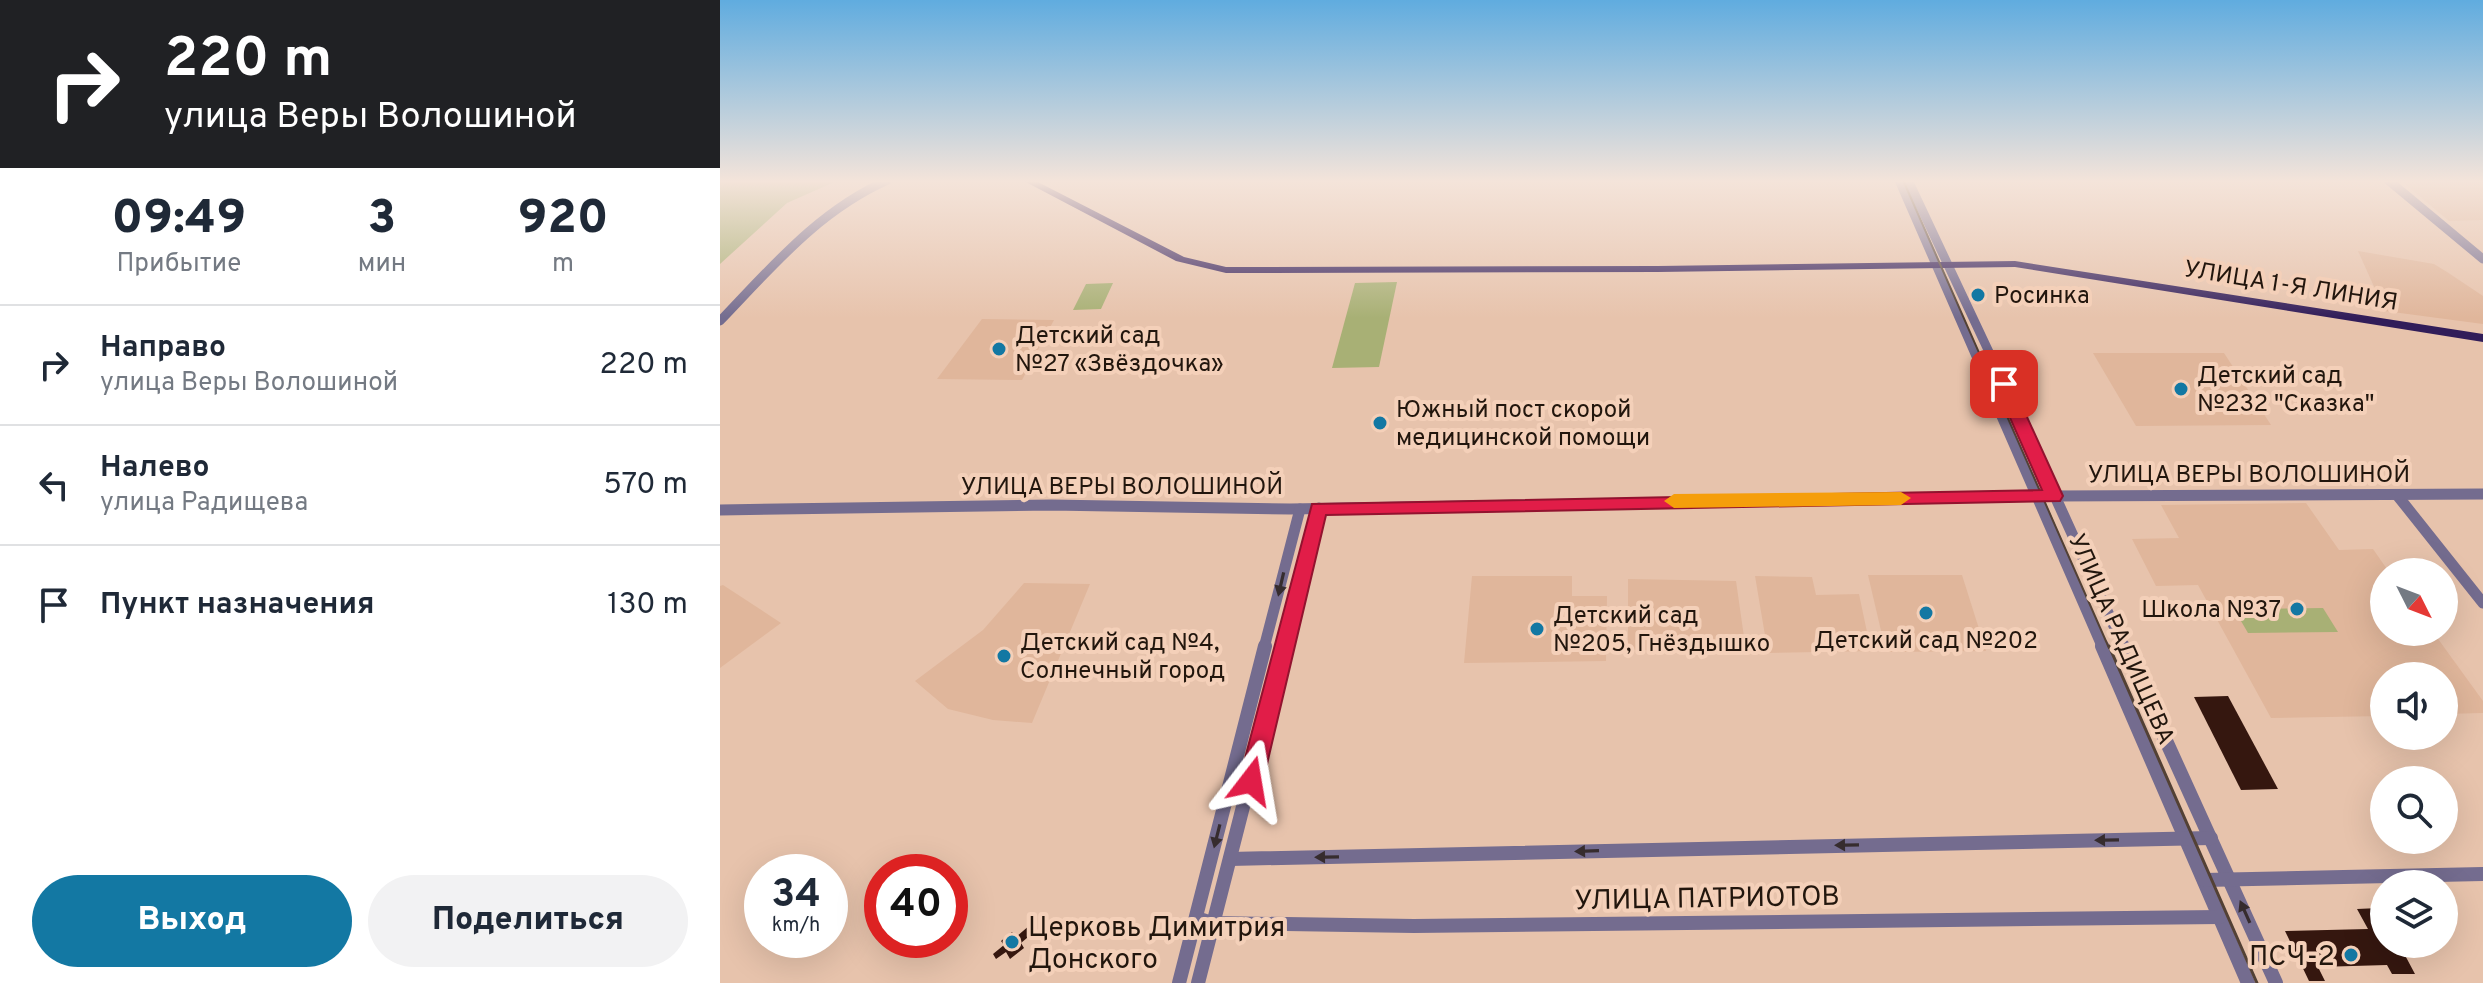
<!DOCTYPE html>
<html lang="ru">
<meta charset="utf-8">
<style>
body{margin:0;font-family:Overpass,sans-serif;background:#f2f2f3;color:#1f2937;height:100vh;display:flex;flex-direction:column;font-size:30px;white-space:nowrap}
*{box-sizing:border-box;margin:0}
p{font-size:26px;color:#747a83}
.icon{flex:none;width:44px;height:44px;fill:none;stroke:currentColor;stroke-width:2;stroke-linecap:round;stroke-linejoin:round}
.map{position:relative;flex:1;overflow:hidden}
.side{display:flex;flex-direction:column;background:#fff;width:720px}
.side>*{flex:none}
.top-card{background:#202124;color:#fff;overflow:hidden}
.needle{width:52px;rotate:132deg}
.tools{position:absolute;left:1650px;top:558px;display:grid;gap:16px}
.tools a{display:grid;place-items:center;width:88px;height:88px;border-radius:50%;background:#fff;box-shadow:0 8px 32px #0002;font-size:40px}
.speed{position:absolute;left:24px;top:854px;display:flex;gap:16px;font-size:40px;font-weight:700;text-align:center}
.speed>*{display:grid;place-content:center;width:104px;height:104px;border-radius:50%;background:#fff;box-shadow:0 8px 32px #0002;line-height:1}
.speed small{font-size:20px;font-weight:400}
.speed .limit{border:12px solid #d22;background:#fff;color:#111}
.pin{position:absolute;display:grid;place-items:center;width:68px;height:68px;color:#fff;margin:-34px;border-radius:16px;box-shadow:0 4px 12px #0006}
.me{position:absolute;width:88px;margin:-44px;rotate:14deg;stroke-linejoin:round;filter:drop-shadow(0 0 6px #0008)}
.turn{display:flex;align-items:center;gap:28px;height:168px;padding:0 32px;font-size:36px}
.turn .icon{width:104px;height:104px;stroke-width:2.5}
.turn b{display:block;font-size:56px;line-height:68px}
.eta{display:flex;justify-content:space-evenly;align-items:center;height:136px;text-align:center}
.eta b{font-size:48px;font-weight:800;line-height:56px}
.action{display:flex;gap:16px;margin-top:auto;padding:16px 32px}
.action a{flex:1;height:92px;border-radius:48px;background:#1378a3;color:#fff;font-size:32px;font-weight:800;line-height:92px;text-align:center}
.action a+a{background:#f2f2f3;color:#1f2937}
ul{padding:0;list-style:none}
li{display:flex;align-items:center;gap:24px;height:120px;padding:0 32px;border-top:2px solid #e0e1e3}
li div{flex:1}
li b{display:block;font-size:30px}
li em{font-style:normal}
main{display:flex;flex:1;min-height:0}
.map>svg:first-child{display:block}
.built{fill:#e0b69b}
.green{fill:#a8b075}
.building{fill:#35170f}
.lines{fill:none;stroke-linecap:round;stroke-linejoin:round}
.minor-far2{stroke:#746c8f;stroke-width:9}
.minor-far1{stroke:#746c8f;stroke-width:11}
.minor{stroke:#746c8f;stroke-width:14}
.major{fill:#311d59;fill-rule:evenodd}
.tram-far1{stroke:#534135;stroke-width:2}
.tram{stroke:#534135;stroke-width:3}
.oneway{fill:#362c2e}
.route{fill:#e11d48;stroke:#92132f;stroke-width:2}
.slow{fill:#f59e0b}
.poi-dot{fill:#1378a3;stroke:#f4d0b9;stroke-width:3}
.labels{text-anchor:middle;stroke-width:8;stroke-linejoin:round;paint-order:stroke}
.street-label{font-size:24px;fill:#22160d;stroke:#f4d0b9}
.poi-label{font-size:24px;fill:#22160d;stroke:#f4d0b9;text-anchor:start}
.near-street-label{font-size:28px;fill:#22160d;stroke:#f4d0b9}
.near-poi-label{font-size:28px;fill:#22160d;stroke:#f4d0b9;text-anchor:start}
</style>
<main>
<section class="side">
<div class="top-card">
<div class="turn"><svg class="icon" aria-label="right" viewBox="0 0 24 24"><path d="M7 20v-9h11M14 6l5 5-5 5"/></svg><div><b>220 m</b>улица Веры Волошиной</div></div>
</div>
<div class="eta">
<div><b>09:49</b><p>Прибытие</p></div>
<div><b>3</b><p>мин</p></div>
<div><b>920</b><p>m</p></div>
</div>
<ul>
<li><svg class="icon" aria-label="right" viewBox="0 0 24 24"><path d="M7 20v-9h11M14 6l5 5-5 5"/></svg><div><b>Направо</b><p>улица Веры Волошиной</p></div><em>220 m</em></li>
<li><svg class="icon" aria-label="left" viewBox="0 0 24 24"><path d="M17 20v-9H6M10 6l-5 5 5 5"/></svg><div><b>Налево</b><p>улица Радищева</p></div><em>570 m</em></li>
<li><svg class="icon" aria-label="arrive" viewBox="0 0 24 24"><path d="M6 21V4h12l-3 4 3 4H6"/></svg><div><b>Пункт назначения</b></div><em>130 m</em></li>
</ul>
<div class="action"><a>Выход</a><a>Поделиться</a></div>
</section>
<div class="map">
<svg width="1763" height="983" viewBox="0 0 1763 983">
<rect width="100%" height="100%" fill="#e7c3ac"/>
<g class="built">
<polygon points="1763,180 1763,220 1729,221 1685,184"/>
<polygon points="1638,251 1714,264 1727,272 1763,296 1763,324 1665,311"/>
<polygon points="262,319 334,320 302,380 217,379"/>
<polygon points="1373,353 1504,353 1551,425 1416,426"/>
<polygon points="1586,503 1619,550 1653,549 1669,572 1664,572 1664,632 1713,632 1763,701 1763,713 1724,714 1724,676 1664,676 1664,716 1551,718 1478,585 1436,586 1412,539 1459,538 1441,505"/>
<polygon points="1148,575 1242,575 1266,651 1166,652"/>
<polygon points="752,576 852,576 852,596 887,596 886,661 744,663"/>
<polygon points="1035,576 1092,577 1096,595 1139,594 1151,651 1048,653"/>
<polygon points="908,579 1016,581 1026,651 908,650"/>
<polygon points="304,583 370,584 312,723 273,720 228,709 195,681 263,630"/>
<polygon points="3,585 61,623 0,668 0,586"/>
</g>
<g class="green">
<polygon points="0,180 119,180 67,203 0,264"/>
<polygon points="677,282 659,367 612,368 635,283"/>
<polygon points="393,283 381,309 353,310 366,284"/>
<polygon points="1603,608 1618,632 1528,633 1514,609"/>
</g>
<g class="building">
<polygon points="1508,696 1558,789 1521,790 1474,697"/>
<polygon points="1659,908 1664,917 1664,944 1679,944 1695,974 1672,974 1667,965 1598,967 1605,981 1589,981 1565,931 1648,929 1637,909"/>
<polygon points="310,925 314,932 301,943 304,948 290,959 286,952 276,959 273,954 284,945 281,941 292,932 296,937"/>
</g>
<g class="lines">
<g class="minor-far2">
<polyline points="1179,180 1269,386"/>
<polyline points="1188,180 1285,386"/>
<polyline points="1668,180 1763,259"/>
<path d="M0 321C52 267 98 211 168 180"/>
</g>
<g class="minor-far1">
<polyline points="1268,384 1383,648"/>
<polyline points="1284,384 1404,648"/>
<polyline points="1677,495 1763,603"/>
<polyline points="0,510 331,505 570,509 1334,496 1763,494"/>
<polyline points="544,648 580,509"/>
<polyline points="563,648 599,508"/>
</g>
<g class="minor">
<polyline points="1382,646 1528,983"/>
<polyline points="1403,646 1556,983"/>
<polyline points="510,859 1491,838"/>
<polyline points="1484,880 1763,874"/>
<polyline points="476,918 492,923 694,926 1500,917"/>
<polyline points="459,983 545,646"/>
<polyline points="478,983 564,646"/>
</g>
<polygon class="major" points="302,180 314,180 464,257 506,267 938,266 1295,261 1763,334 1763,342 1295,267 938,272 506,273 456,261"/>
<polyline class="tram-far1" points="1183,180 1389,648"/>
<polyline class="tram" points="1389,646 1537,983"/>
</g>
<defs><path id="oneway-solid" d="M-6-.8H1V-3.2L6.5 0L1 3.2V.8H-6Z" transform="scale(2)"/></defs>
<g class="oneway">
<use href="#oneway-solid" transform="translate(561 584) rotate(103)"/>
<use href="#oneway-solid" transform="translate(497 836) rotate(104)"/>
<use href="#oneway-solid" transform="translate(1387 840) rotate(179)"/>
<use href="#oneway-solid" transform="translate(1127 845) rotate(179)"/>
<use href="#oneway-solid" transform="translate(867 851) rotate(178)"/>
<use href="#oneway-solid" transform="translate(607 857) rotate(179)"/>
<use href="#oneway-solid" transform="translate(1525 912) rotate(-114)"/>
</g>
<linearGradient id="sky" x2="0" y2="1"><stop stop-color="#60acdf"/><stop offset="0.57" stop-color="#f4e4da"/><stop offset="1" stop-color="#f4e4da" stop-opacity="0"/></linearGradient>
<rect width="1763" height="318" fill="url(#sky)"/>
<polygon class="route" points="1284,378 1292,384 1343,496 1340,501 606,515 543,781 539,788 531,791 523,788 519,781 592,504 1322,490 1275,384"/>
<polygon class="slow" points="1181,492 1191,498 1181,505 954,508 944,501 954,494"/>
<g class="poi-dot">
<circle cx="1258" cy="295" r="8"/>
<circle cx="279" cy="349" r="8"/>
<circle cx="1461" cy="389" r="8"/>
<circle cx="660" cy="423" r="8"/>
<circle cx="1577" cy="609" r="8"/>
<circle cx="1206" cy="613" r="8"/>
<circle cx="817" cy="629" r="8"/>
<circle cx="284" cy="656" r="8"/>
<circle cx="292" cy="942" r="8"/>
<circle cx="1631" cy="955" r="8"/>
</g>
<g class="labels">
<g class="street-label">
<text transform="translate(1571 285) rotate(9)" y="8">УЛИЦА 1-Я ЛИНИЯ</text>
<text x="1529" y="482">УЛИЦА ВЕРЫ ВОЛОШИНОЙ</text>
<text x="402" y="494">УЛИЦА ВЕРЫ ВОЛОШИНОЙ</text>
<text transform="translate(1402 639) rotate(66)" y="8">УЛИЦА РАДИЩЕВА</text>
</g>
<g class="poi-label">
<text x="1274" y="303">Росинка</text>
<text x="295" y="343">Детский сад<tspan x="295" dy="28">№27 «Звёздочка»</tspan></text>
<text x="1477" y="383">Детский сад<tspan x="1477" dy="28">№232 "Сказка"</tspan></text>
<text x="676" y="417">Южный пост скорой<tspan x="676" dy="28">медицинской помощи</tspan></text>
<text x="1561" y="617" text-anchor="end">Школа №37</text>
<text x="833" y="623">Детский сад<tspan x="833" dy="28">№205, Гнёздышко</tspan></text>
<text x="1206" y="648" text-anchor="middle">Детский сад №202</text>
<text x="300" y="650">Детский сад №4,<tspan x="300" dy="28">Солнечный город</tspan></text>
</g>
<g class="near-street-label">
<text transform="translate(987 897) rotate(-1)" y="10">УЛИЦА ПАТРИОТОВ</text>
</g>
<g class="near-poi-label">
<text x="308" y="936">Церковь Димитрия<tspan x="308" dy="32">Донского</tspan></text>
<text x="1615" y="965" text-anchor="end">ПСЧ-2</text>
</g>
</g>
</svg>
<div class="tools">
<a><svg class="needle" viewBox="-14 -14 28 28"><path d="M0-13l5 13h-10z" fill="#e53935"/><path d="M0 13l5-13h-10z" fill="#747a83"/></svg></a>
<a><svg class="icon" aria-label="sound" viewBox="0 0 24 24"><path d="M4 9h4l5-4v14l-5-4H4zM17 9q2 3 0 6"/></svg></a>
<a><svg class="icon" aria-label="search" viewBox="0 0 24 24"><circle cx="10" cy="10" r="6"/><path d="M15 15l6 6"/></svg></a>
<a><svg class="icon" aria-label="layers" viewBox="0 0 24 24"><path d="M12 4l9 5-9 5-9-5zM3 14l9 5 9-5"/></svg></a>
</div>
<div class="speed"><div>34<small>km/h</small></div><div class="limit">40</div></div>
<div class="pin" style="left:1284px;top:384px;background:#d93025"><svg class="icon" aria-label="arrive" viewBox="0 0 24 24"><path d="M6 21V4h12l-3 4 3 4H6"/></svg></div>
<svg class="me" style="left:531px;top:781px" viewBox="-20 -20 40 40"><path d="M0-17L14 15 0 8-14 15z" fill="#e11d48" stroke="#fff" stroke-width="4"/></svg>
</div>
</main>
